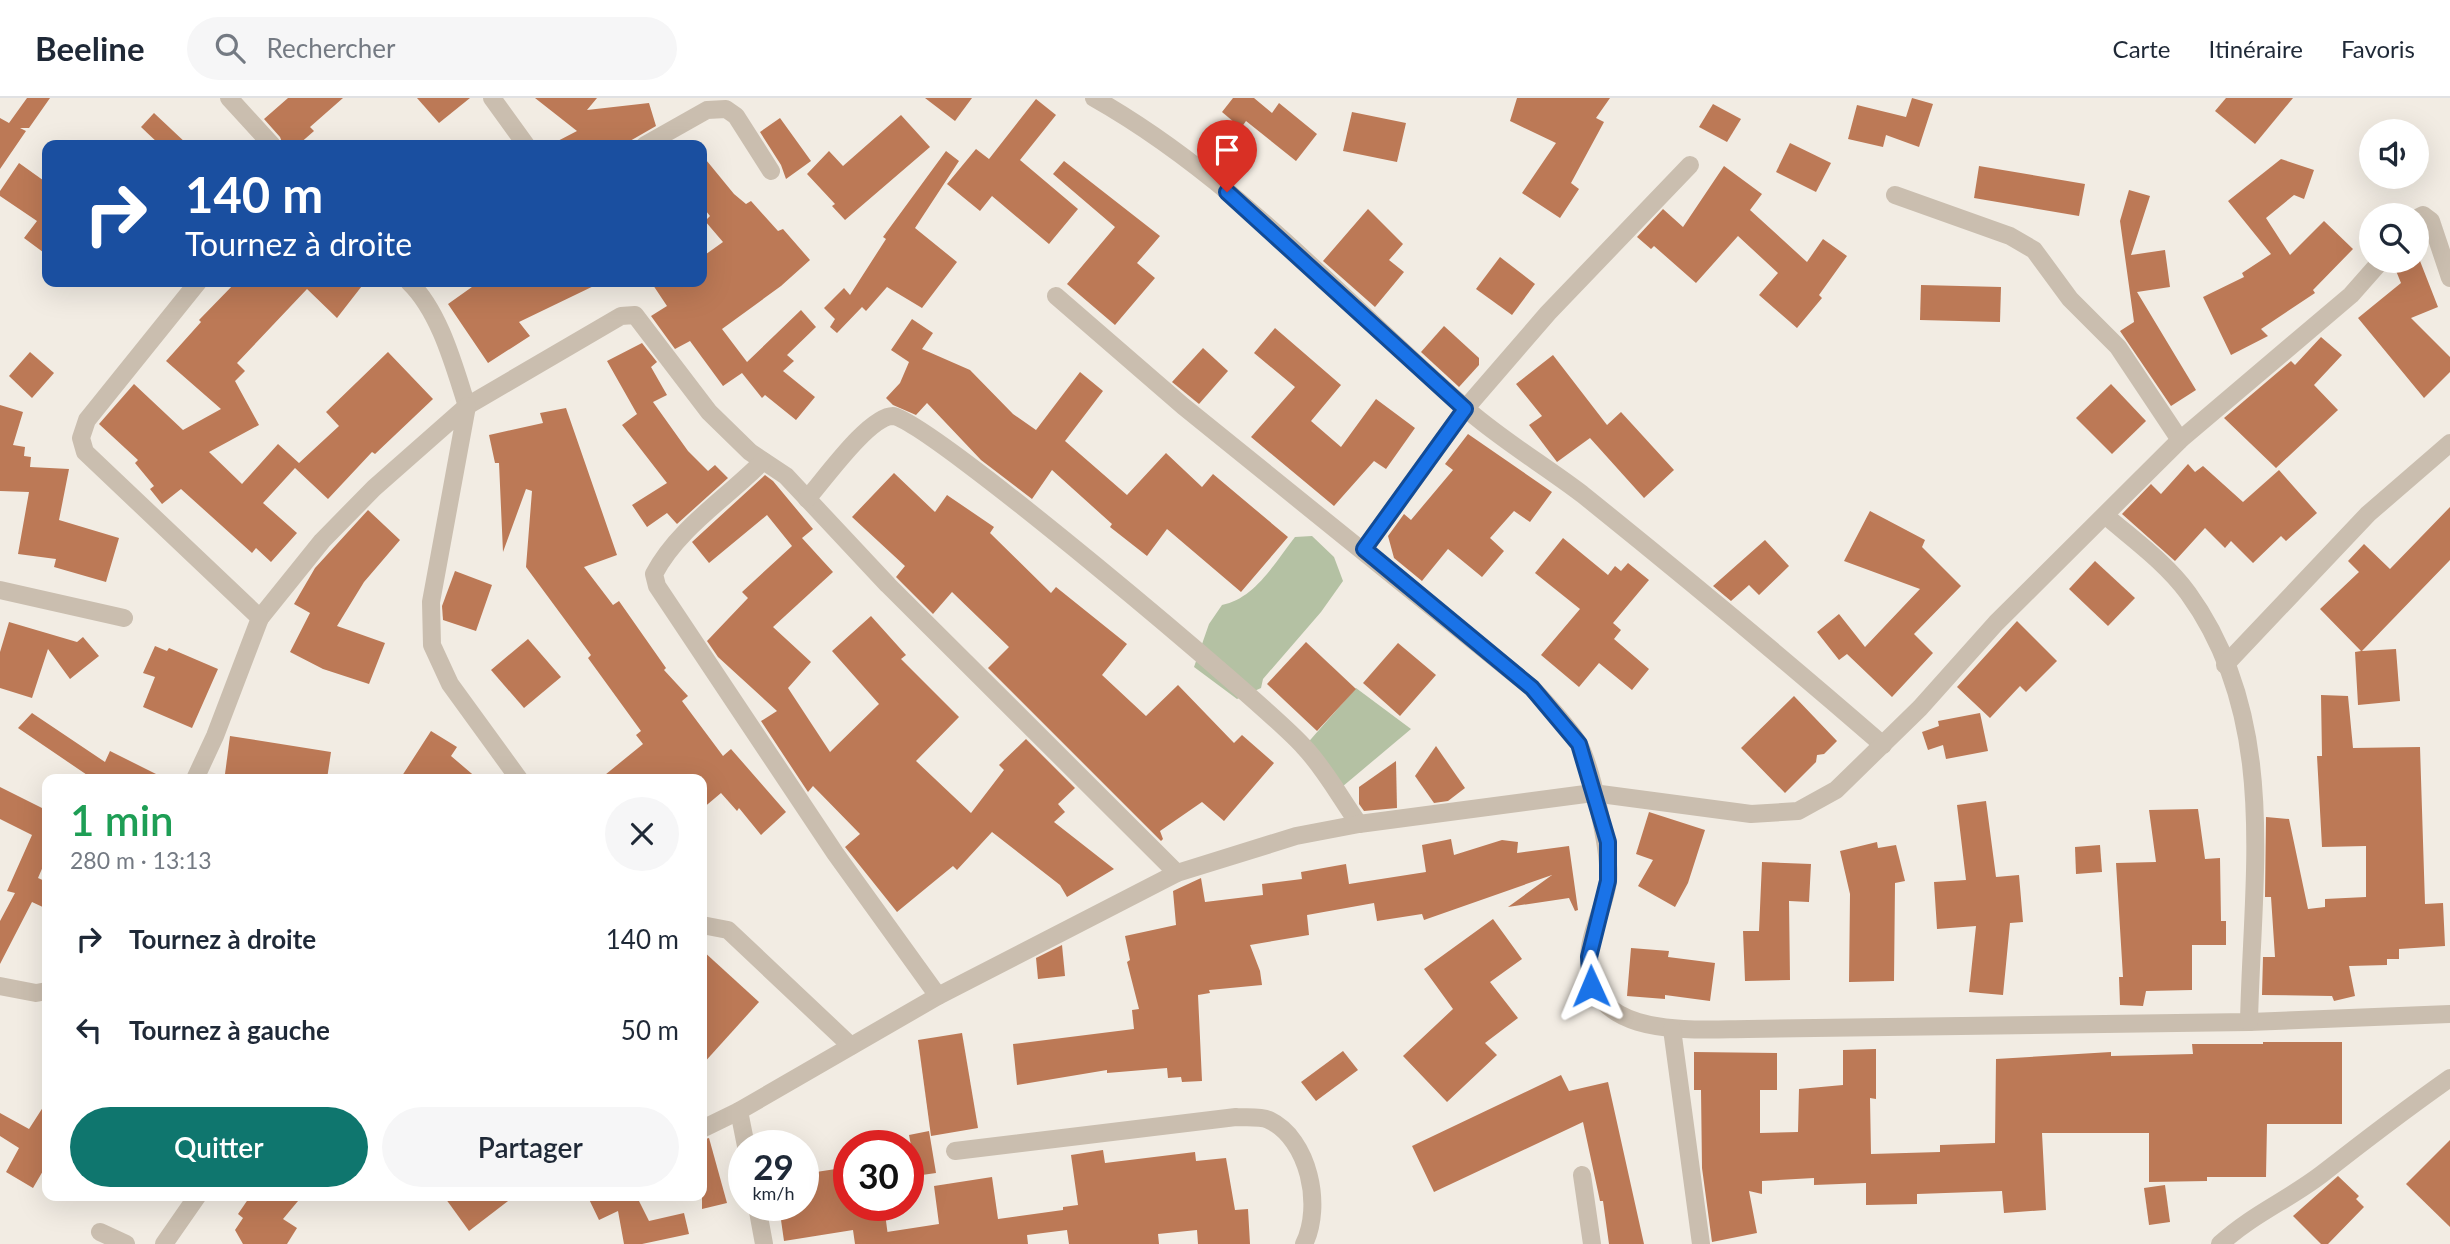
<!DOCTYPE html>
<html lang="fr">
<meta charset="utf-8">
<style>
body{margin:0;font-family:Lato,sans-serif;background:#f6f6f7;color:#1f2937;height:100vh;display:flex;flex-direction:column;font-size:26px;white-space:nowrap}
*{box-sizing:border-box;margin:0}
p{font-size:23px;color:#747a83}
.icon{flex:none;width:38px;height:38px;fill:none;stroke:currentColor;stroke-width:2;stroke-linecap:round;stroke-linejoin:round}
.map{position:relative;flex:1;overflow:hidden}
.drawer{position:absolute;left:42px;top:676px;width:665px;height:427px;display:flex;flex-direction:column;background:#fff;border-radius:14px;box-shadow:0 7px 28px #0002}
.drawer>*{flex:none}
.hud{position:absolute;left:42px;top:42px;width:665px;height:147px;border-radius:14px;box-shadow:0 7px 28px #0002;background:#1a4fa0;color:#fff;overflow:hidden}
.buttons{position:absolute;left:2359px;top:21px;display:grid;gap:14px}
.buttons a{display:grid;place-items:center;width:70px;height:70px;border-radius:50%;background:#fff;box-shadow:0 7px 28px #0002;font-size:35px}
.speed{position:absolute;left:728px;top:1032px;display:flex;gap:14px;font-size:35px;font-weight:700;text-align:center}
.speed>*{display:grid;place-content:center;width:91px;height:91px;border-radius:50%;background:#fff;box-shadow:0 7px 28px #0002;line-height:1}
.speed small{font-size:18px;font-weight:400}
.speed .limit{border:10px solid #d22;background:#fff;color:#111}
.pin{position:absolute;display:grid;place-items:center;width:60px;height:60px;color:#fff;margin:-72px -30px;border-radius:50% 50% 50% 0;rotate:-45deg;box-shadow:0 0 7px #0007}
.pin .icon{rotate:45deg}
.me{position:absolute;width:77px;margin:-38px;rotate:359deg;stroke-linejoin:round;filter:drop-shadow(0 0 5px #0008)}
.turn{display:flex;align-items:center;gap:24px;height:147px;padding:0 28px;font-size:32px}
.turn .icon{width:91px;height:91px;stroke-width:2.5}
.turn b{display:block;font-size:49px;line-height:60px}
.round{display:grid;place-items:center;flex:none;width:74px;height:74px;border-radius:37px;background:#f6f6f7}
.summary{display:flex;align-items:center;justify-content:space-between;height:119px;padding:0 28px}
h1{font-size:42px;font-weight:600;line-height:52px;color:#1e9e55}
.cta{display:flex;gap:14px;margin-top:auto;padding:14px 28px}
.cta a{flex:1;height:80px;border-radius:42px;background:#0f766e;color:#fff;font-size:28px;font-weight:600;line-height:80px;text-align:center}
.cta a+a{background:#f6f6f7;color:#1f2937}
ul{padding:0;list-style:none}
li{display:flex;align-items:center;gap:21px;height:91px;padding:0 28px}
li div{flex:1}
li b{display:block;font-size:26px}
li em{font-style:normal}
header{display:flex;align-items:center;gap:42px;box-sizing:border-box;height:98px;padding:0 35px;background:#fff;border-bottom:2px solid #e0e1e3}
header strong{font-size:33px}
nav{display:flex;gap:38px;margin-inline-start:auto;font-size:24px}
.search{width:490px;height:63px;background:#f6f6f7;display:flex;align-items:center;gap:18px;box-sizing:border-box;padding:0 24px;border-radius:38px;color:#747a83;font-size:26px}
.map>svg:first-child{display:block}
.green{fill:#b4c1a3}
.building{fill:#bc7956}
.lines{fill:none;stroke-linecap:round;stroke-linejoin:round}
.minor{stroke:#cabeaf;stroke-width:18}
.route-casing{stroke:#114b97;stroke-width:18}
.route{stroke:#1a73e8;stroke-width:12}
</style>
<header>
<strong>Beeline</strong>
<div class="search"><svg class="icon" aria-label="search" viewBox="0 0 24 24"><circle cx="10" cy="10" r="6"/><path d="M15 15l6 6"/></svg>Rechercher</div>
<nav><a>Carte</a><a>Itinéraire</a><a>Favoris</a></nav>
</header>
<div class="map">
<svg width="2450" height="1146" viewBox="0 0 2450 1146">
<rect width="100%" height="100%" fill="#f2ece3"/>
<g class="green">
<path d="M1312 438 1334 459 1343 483 1321 514 1263 581 1261 590 1237 601 1194 569 1209 526 1222 507C1255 501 1276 463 1295 439Z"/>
<polygon points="1356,590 1411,631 1336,694 1304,649"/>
</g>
<g class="building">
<polygon points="27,0 50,0 29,30 20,30 26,33 0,71 0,20 9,25"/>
<polygon points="288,0 343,0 310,29 314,33 298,47 283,47 280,39 264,21"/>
<polygon points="417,0 470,0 439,25"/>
<polygon points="535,0 597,0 587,12 649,5 656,28 623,47 550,47 577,33"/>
<polygon points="925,0 972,0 955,23"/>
<polygon points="1233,0 1254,0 1272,15 1279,5 1317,36 1296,63 1246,23 1241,30 1222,14"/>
<polygon points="1517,0 1610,0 1596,20 1604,24 1571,85 1579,91 1560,120 1522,95 1556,45 1510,23"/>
<polygon points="1912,0 1933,6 1919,49 1886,37 1883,49 1848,41 1857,7 1906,19"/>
<polygon points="2226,0 2293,0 2255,46 2215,13"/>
<polygon points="1036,1 1056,17 1020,62 1078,111 1049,146 992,98 980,113 947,86 976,51 989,61"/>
<polygon points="1713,6 1741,21 1727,44 1699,29"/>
<polygon points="1352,14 1406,25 1397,64 1343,53"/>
<polygon points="154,15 188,47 160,47 141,29"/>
<polygon points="901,17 930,49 845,122 832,108 835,106 807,76 829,53 843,68"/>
<polygon points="780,20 811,63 786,81 781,67 760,34"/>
<polygon points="1790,45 1831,65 1816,94 1776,74"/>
<polygon points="946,53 959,63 915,130 957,164 922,210 887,189 866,213 862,209 837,235 830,229 835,221 824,210 844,190 850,197 886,141 883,139"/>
<polygon points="702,57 734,96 746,106 751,103 778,133 783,131 810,162 781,188 722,231 747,264 801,212 816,229 787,257 794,263 783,273 815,299 796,322 765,297 762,300 742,275 723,288 690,243 675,251 651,218 667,208 651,184 702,184 702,159 723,144 705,123 710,118 702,108"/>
<polygon points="2281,61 2314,72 2304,101 2294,97 2266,120 2290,157 2324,123 2353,151 2313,192 2315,195 2261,231 2268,238 2231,257 2203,199 2244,179 2242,175 2271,156 2228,103"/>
<polygon points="1064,63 1160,138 1137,165 1155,180 1115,227 1067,186 1115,129 1053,76"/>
<polygon points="19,65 47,85 47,157 24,140 37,123 0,98 0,93"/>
<polygon points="1724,68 1762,96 1750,112 1807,164 1823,141 1847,158 1819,197 1822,200 1797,230 1759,197 1778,175 1738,138 1696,185 1654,148 1651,151 1637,139 1663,111 1683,129"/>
<polygon points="1979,68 2085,86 2079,118 1974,100"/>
<polygon points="2129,92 2150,98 2131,157 2165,152 2170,189 2137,194 2196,292 2171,308 2120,233 2134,224 2120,123"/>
<polygon points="1368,111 1403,146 1389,162 1404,174 1375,209 1323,163"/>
<polygon points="1500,159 1535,186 1512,217 1476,191"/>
<polygon points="2392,163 2420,163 2438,209 2411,220 2450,259 2450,274 2424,300 2358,220 2401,185"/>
<polygon points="236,184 365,184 337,220 307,191 237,265 245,273 235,283 259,327 209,354 242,386 278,346 299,365 339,328 326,314 388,254 433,301 375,356 372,354 328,401 295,370 263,405 297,435 271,464 256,450 252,455 181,391 162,406 150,391 154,388 135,365 138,362 99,326 134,286 183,332 221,311 166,263 201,224 199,222"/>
<polygon points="479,184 602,184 519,224 530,238 488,265 448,206"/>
<polygon points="1921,187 2001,189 2000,224 1920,222"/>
<polygon points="912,221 933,235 922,251 970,272 1013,316 1036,332 1080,274 1103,293 1065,343 1127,397 1166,355 1202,389 1213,376 1288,439 1241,494 1167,431 1147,458 1110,429 1112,426 1052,372 1032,401 981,362 927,305 916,317 893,307 886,300 900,285 909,264 891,252"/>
<polygon points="1444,228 1479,260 1479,267 1459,289 1421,254"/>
<polygon points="1275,230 1341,287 1311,323 1341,349 1376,301 1415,330 1386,371 1374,363 1334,408 1251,339 1295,289 1254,255"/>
<polygon points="2321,239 2342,257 2314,287 2338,312 2276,370 2224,320 2291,263 2295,267"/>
<polygon points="642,245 657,264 651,269 667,297 653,304 688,353 708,373 715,367 728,380 677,426 667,415 647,429 632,407 667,385 622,327 637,316 607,263"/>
<polygon points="1203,250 1228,273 1199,306 1172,284"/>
<polygon points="30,254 54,275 32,300 9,278"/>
<polygon points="1553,257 1607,327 1621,314 1674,372 1644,400 1590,340 1557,364 1529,327 1542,318 1516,286"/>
<polygon points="2111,286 2146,323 2112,356 2076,320"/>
<polygon points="0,307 23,314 13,347 25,349 24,358 31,359 30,369 69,371 59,422 119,440 106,484 54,469 56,461 18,456 29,394 0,393"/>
<polygon points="566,310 617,457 584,469 613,507 619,503 666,570 664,572 688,598 682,603 723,658 731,651 786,714 761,737 739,710 737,713 721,695 702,711 702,681 600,681 643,646 636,637 641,633 588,560 591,557 526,469 532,393 526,391 503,454 499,365 495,365 489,337 543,325 540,315"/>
<polygon points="1468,336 1552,394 1530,424 1514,413 1490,440 1504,453 1482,479 1448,451 1422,483 1394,460 1388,438 1404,416 1411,422 1453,372 1445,366"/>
<polygon points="2188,366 2195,374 2203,368 2243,404 2279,372 2317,415 2286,443 2281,438 2253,465 2231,443 2225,450 2205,430 2175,463 2122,416 2151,386 2161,396"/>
<polygon points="894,375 935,414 947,397 994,429 990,435 1051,495 1056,489 1127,546 1102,577 1146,618 1178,587 1234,645 1242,637 1274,665 1224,723 1202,704 1160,733 1163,741 1161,743 988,570 1009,549 952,494 933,516 896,479 905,468 852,419"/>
<polygon points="765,377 773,383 813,431 802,440 833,474 773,529 811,564 788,590 830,654 879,606 832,553 871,518 906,557 901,561 959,619 916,663 971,715 1004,672 999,667 1026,641 1075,690 1058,706 1065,714 1054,724 1114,771 1067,799 1060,787 992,734 957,772 953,768 897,814 845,749 860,736 813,688 808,694 761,623 777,613 718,559 707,543 748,500 742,494 792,448 767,417 709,465 692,444"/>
<polygon points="2450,409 2450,462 2362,553 2396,551 2400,603 2358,607 2355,554 2361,553 2320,511 2359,474 2348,463 2364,446 2390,471"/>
<polygon points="368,412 400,442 364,484 337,528 385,545 369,586 323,571 290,554 310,515 294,506 315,470"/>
<polygon points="1870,413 1925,442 1922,449 1961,488 1914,536 1933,555 1892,599 1847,556 1839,562 1817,534 1839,516 1865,549 1920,491 1844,463"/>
<polygon points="1563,440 1608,477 1615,468 1621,473 1628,465 1649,482 1613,525 1621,532 1614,541 1649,571 1632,592 1599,565 1579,589 1541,557 1580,511 1535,475"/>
<polygon points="1765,442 1789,468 1759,497 1749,487 1731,503 1713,488"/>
<polygon points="2095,463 2135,500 2108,528 2069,491"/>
<polygon points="455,473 492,487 476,533 443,522 442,508"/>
<polygon points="2017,523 2057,563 2026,594 2020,588 1990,620 1957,589"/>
<polygon points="9,524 77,544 83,539 99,558 70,581 48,551 32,600 0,590 0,554"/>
<polygon points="528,541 561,579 524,610 491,572"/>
<polygon points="1306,544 1356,591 1317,633 1267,586"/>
<polygon points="1398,545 1436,577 1400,618 1363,585"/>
<polygon points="155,548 167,553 169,550 218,571 192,630 143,609 155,579 143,575"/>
<polygon points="2321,597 2348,598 2353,650 2420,649 2425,806 2443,805 2445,848 2399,851 2399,861 2387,861 2387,867 2349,868 2355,898 2334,903 2332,898 2262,897 2263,859 2275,859 2271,799 2265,799 2266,719 2289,721 2308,811 2325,809 2325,801 2366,799 2366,748 2322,749 2317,658 2322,658"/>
<polygon points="1794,598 1837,643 1824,656 1817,657 1816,664 1785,695 1741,650"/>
<polygon points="32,615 105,664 110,653 166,681 93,681 18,630"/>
<polygon points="1980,615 1988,653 1946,661 1943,647 1928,652 1922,634 1939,628 1938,623"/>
<polygon points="431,633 457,649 451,658 478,681 400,681"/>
<polygon points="230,638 331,654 327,681 265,681 225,676"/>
<polygon points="1436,648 1465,690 1448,703 1434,705 1415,678"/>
<polygon points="1396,663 1397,710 1364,713 1359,706 1359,689"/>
<polygon points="0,689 44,711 47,703 47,759 38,780 47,784 47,811 32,804 0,866 0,823 15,795 7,793 32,737 0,721"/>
<polygon points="1986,703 1996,779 2019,777 2023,824 2010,825 2003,897 1969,894 1976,828 1937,831 1934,784 1966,782 1957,707"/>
<polygon points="2198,711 2205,761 2220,760 2221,823 2226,823 2226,847 2192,847 2192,892 2146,893 2143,908 2120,907 2119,879 2123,879 2116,765 2156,764 2149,712"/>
<polygon points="1649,714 1705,732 1688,785 1675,809 1638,788 1653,762 1636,756"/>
<polygon points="1451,741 1454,757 1502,742 1518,744 1517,755 1569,748 1578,812 1575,813 1569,800 1508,809 1552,777 1424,822 1422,816 1377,823 1374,805 1307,817 1309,837 1250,847 1260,873 1262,887 1209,892 1210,895 1198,897 1202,983 1182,984 1181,979 1168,980 1167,970 1107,975 1107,972 1017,987 1013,946 1134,931 1132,912 1139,911 1127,864 1130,862 1125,838 1176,827 1173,793 1201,780 1205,804 1263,797 1262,786 1302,781 1301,774 1346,766 1349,786 1426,774 1422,747"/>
<polygon points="1877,744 1878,750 1896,747 1905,783 1895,785 1894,883 1849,884 1850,796 1840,753"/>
<polygon points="2100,747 2102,774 2076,776 2075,749"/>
<polygon points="1762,764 1811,766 1809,804 1789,803 1790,882 1745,883 1743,833 1759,833"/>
<polygon points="1493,821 1522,861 1490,884 1518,920 1485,945 1497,957 1447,1004 1403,958 1453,911 1424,871"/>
<polygon points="1062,847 1065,878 1038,881 1036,860"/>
<polygon points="1631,850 1669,853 1668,859 1715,865 1710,903 1665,897 1665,901 1627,898"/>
<polygon points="702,852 759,904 702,967"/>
<polygon points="962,935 978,1030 931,1038 918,942"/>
<polygon points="2263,944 2342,944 2342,1026 2267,1026 2266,1079 2207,1079 2207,1083 2149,1084 2149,1035 2042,1035 2046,1112 2004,1115 2002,1093 1917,1096 1917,1106 1866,1107 1866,1085 1814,1087 1814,1080 1762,1083 1762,1096 1749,1093 1757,1135 1712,1144 1702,1070 1701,992 1694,992 1694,954 1777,955 1777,992 1760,992 1760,1035 1798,1034 1799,991 1843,987 1843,952 1876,951 1876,1001 1870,1000 1871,1056 1940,1054 1940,1047 1995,1045 1996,961 2111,954 2111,958 2193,956 2192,946 2263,946"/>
<polygon points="1343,953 1358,972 1316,1003 1301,984"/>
<polygon points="1561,977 1569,993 1608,984 1644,1146 1609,1146 1603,1103 1600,1103 1583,1024 1434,1094 1412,1048"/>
<polygon points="47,1003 47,1066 33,1090 6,1074 19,1050 0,1038 0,1015 29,1031"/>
<polygon points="929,1033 936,1075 908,1079 908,1058 913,1058 909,1037"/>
<polygon points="709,1040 727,1105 702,1111 702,1042"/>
<polygon points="2450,1042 2450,1129 2406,1086"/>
<polygon points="1103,1052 1105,1065 1195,1054 1196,1063 1226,1060 1235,1112 1248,1111 1250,1146 1198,1146 1197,1132 1158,1136 1159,1146 1069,1146 1067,1132 1027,1137 1028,1146 855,1146 853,1132 784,1143 779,1108 803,1108 803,1076 849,1069 849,1108 884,1108 888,1138 887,1134 939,1126 934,1088 992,1079 998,1121 1063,1112 1063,1109 1078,1107 1071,1057"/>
<polygon points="2338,1078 2359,1098 2356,1101 2364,1109 2328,1146 2321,1146 2293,1118"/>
<polygon points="2165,1087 2170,1124 2149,1127 2144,1090"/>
<polygon points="251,1097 303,1097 283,1121 297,1130 287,1146 243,1146 235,1132 243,1120 238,1116"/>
<polygon points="443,1097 516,1097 469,1133"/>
<polygon points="587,1097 650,1097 639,1103 649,1123 684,1115 689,1136 642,1146 624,1146 618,1113 599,1122"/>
</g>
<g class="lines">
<g class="minor">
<polyline points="229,0 272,47"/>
<polyline points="492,0 526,47"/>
<path d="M1094 0C1234 79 1343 203 1463 308 1497 339 1544 367 1582 396 1684 478 1784 561 1883 647"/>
<polyline points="645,47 707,12 726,11 736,18 771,73"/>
<polyline points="1895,97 2010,138 2034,152 2070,201 2118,249 2180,342"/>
<polyline points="2417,120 2423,117 2431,123 2450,180"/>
<path d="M409 184C440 214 454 268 467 308L621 218 635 217 709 314 750 354 786 378 888 487 1177 775"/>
<path d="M1056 198 1183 308 1532 590C1548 607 1564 624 1577 643 1591 664 1611 758 1608 783 1605 809 1589 835 1589 861 1589 942 1692 931 1748 931L2249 924 2450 916"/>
<path d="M763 363C728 399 678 430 654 476L657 488 835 755 938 898"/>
<path d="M807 401C824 382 869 318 893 318 922 317 1268 608 1304 649 1325 671 1341 701 1359 726"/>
<path d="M2106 418C2134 442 2166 465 2188 495 2280 622 2252 778 2249 924"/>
<polyline points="1364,451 1465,311 1548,215 1690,67"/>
<polyline points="0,492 124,520"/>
<polyline points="260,520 322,443 374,390 467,308 431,504 432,547 450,586 519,681"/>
<polyline points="2225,567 2368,416 2450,345"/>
<polyline points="195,681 215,638 260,520 85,354 81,340 87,322 198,184"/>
<polyline points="702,827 728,832 851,948"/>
<polyline points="0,888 36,895 47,893"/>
<polyline points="1672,931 1701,1146"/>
<polyline points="739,1013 746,1048"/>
<polyline points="702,1031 739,1013 938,898 1177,775 1296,738 1359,726 1593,695 1751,716 1798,713 1836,692 1920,610 1996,525 2180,342 2351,197 2381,163"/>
<path d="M955 1053 1236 1019C1246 1020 1260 1018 1269 1022 1309 1041 1323 1108 1304 1146"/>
<polyline points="1582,1077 1592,1146"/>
<polyline points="757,1108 764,1146"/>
<polyline points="100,1134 126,1146"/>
<polyline points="164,1146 198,1097"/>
<path d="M2220 1146C2253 1116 2288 1102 2322 1076 2364 1043 2406 1011 2450 980"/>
</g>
</g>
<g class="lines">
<defs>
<polyline id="route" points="1227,94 1465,311 1364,451 1532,590 1579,646 1608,744 1608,783 1589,859 1591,888"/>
</defs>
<use href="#route" class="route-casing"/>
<use href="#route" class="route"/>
</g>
</svg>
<div class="buttons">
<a><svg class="icon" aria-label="sound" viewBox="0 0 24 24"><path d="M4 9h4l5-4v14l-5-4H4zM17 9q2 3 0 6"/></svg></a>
<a><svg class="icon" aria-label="search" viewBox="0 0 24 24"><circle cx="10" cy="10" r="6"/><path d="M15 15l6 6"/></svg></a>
</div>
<div class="speed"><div>29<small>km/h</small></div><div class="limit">30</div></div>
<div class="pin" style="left:1227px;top:94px;background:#d93025"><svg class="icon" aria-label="arrive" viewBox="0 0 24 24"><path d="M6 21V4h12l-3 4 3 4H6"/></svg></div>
<svg class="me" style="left:1591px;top:888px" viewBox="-20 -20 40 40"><path d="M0-17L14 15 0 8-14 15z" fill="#1a73e8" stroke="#fff" stroke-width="4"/></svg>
<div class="hud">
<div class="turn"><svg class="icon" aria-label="right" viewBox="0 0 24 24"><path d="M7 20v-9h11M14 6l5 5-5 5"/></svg><div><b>140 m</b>Tournez à droite</div></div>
</div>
<section class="drawer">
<div class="summary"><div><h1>1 min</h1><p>280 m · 13:13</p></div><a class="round"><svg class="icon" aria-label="close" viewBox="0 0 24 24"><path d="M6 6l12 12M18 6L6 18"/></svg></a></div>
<ul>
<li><svg class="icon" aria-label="right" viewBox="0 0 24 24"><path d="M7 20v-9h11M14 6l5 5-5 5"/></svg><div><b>Tournez à droite</b></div><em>140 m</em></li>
<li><svg class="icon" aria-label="left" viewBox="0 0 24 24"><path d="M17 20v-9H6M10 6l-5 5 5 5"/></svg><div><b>Tournez à gauche</b></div><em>50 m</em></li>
</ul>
<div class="cta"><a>Quitter</a><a>Partager</a></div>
</section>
</div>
